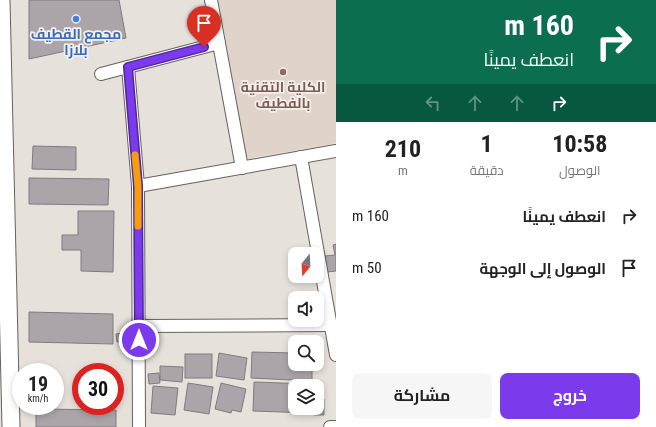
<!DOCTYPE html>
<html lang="ar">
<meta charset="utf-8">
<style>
body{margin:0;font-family:"Roboto Condensed",Cairo,sans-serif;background:#f6f6f6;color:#222;direction:rtl;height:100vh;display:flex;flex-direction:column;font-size:15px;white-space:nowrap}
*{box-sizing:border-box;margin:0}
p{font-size:13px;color:#767676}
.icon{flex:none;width:22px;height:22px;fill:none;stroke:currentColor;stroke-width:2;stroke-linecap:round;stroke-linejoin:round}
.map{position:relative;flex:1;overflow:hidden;direction:ltr}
.drawer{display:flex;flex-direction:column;background:#fff;width:320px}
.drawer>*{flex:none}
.banner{background:#0b6e4f;color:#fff;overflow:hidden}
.needle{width:26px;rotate:198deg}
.fabs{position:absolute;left:288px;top:247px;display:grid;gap:8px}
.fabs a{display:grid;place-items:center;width:36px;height:36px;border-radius:8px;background:#fff;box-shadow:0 2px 6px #0003;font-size:20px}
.speed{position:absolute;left:12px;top:363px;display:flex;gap:8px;font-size:20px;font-weight:700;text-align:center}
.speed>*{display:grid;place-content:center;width:52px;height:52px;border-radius:50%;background:#fff;box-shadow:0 2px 6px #0003;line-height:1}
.speed small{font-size:10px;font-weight:400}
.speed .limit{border:6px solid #d22;background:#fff;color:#111}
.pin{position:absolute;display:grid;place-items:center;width:34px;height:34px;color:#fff;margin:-41px -17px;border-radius:50% 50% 50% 0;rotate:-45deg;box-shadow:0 0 4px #0007}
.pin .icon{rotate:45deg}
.me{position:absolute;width:44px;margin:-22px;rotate:0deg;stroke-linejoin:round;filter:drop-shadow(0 0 3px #0008)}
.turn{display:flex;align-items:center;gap:14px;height:84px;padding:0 16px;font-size:18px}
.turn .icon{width:52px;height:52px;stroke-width:2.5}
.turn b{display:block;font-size:28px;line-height:34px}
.lanes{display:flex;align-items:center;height:38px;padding:0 16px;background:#0003;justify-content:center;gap:20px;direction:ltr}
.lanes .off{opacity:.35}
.eta{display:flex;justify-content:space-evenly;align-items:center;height:68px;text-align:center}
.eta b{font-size:24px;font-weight:700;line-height:28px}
.primary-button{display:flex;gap:8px;margin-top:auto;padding:8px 16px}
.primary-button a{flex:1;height:46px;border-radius:8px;background:#7c3aed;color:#fff;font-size:16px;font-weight:700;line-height:46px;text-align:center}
.primary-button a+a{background:#f6f6f6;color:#222}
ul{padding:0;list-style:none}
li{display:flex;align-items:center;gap:12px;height:52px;padding:0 16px}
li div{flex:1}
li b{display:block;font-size:15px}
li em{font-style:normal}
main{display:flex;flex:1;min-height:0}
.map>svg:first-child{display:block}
.built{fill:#dfd3ca}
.building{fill:#aba5a9;stroke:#817b7f}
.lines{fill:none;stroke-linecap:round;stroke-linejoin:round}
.street-casing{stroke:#67615d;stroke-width:14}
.secondary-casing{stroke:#67615d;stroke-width:19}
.street{stroke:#fff;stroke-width:12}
.secondary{stroke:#fff;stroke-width:17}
.route-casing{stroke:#51269a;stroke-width:10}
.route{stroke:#7c3aed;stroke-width:7}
.slow{stroke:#f59e0b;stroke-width:7}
.shop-dot{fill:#3f7fe0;stroke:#f5eee9;stroke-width:1.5}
.education-dot{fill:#8d6e63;stroke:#f5eee9;stroke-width:1.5}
.labels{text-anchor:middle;stroke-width:3.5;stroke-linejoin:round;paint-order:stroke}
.shop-label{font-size:14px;font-weight:bold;fill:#366cbe;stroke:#f5eee9}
.education-label{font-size:14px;font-weight:bold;fill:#785e54;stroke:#f5eee9}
</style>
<main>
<section class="drawer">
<div class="banner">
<div class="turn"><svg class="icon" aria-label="right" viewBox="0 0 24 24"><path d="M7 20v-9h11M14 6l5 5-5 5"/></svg><div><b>160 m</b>انعطف يمينًا</div></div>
<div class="lanes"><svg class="icon off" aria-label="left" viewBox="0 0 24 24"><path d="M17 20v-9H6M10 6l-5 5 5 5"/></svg><svg class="icon off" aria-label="ahead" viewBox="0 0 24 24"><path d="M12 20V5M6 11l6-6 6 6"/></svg><svg class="icon off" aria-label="ahead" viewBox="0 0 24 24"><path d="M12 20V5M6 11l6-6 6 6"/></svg><svg class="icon" aria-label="right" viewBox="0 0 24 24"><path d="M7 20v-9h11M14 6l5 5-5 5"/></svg></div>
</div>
<div class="eta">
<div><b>10:58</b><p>الوصول</p></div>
<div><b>1</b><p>دقيقة</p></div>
<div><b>210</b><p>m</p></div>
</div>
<ul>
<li><svg class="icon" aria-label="right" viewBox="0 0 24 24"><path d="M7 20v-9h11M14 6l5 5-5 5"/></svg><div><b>انعطف يمينًا</b></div><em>160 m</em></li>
<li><svg class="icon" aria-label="arrive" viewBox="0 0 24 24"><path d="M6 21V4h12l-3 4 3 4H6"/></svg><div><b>الوصول إلى الوجهة</b></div><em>50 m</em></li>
</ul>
<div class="primary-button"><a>خروج</a><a>مشاركة</a></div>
</section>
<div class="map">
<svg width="336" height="427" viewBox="0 0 336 427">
<rect width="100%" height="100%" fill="#e7e1dc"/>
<polygon class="built" points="217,0 336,0 336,143 246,159"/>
<g class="building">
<polygon points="29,0 119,0 126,38 29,59"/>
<polygon points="33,146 76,147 76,170 32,169"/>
<polygon points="29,178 109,179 108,205 29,204"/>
<polygon points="78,211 114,211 113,272 81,271 81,250 62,250 62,235 78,235"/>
<polygon points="336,244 336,271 327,272 325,256 335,255 333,245"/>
<polygon points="29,312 113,314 113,344 29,342"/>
<polygon points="123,333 124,341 117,342 116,334"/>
<polygon points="252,352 295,353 295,364 312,364 312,381 251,378"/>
<polygon points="219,353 247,358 244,380 216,376"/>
<rect x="185" y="354" width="27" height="24"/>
<polygon points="160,366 183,367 182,382 160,380"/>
<polygon points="159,373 160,383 149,384 148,374"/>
<polygon points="314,381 321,381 322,393 317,394 317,386 314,386"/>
<polygon points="254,382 311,384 311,386 295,386 295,408 311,408 311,413 253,411"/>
<polygon points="188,383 213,387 209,414 184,410"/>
<polygon points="221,383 246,389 241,412 232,410 231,413 215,409"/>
<polygon points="153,386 178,388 175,415 151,413"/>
<polygon points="317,399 324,399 324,415 314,415 314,408 317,408"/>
<polygon points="36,409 116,410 116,427 36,427"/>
</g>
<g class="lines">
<defs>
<g id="street">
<polyline points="211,0 242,168"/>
<polyline points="128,67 138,186 139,427"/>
<polyline points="101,74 219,43"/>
<polyline points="301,157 336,355"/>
<polyline points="138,186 336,151"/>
<polyline points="139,326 331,325"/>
<polyline points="330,427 336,427"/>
</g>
<polyline id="secondary" points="1,0 11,427"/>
</defs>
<use href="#street" class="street-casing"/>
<use href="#secondary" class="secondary-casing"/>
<use href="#street" class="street"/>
<use href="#secondary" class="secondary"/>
</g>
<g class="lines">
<defs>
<polyline id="route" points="139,340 138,186 128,67 204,47"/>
</defs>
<use href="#route" class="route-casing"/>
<use href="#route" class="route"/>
<polyline class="slow" points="135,155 138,186 138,226"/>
</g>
<circle class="shop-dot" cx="76" cy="19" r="4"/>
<circle class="education-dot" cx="283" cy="72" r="4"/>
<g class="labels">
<g class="shop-label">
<text x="76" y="39">مجمع القطيف<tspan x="76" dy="16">بلازا</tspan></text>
</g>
<g class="education-label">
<text x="283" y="92">الكلية التقنية<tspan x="283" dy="16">بالفطيف</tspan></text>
</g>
</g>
</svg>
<div class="fabs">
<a><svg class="needle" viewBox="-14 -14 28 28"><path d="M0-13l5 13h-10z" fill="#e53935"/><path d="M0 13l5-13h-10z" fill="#767676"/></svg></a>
<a><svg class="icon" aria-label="sound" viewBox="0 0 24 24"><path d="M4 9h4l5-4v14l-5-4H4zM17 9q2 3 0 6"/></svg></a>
<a><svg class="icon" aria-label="search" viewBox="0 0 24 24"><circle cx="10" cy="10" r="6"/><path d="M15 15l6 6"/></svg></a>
<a><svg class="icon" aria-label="layers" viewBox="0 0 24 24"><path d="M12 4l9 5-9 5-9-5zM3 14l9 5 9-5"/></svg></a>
</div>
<div class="speed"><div>19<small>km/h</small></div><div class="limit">30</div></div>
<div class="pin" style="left:204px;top:47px;background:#d93025"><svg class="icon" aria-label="arrive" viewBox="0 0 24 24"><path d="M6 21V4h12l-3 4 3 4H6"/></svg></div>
<svg class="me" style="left:139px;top:340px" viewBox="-20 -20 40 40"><circle r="17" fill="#7c3aed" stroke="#fff" stroke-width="3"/><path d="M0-11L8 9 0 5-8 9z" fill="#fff"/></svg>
</div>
</main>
